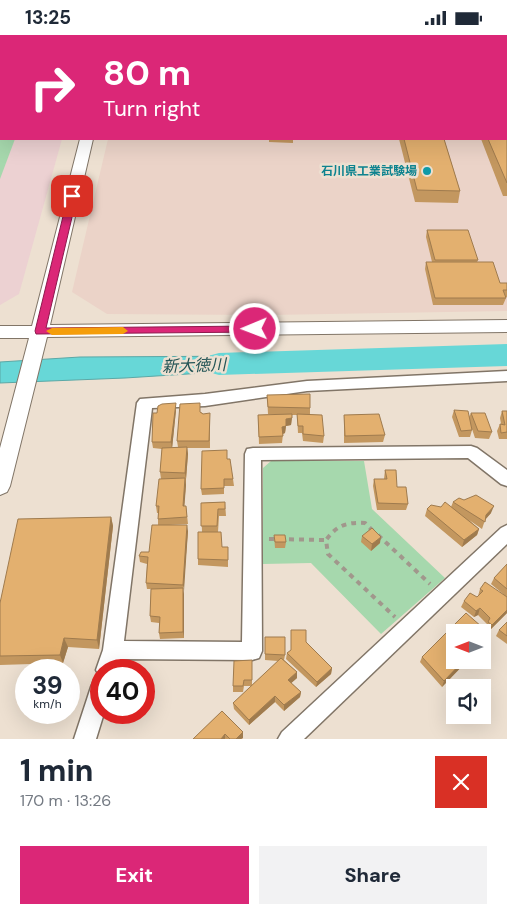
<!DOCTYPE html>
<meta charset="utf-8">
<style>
body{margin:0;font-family:"DM Sans","Noto Sans JP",sans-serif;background:#f2f2f3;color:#1f2937;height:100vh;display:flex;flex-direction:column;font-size:19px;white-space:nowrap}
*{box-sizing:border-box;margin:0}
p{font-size:16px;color:#747a83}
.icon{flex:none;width:28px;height:28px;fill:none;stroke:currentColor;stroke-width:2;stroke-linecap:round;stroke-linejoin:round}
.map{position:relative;height:704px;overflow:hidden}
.sheet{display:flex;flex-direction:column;background:#fff;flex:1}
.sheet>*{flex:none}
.top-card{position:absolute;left:0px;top:0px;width:508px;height:105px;box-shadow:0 5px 20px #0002;background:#db2777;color:#fff;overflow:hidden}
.needle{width:32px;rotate:270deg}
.buttons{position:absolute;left:446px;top:589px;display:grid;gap:10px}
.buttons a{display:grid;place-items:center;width:45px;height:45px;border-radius:0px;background:#fff;box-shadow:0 5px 20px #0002;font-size:25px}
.speed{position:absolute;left:15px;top:624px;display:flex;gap:10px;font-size:25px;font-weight:700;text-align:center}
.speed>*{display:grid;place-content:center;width:65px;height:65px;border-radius:50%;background:#fff;box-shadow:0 5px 20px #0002;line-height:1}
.speed small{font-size:12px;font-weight:400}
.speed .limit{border:8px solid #d22;background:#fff;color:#111}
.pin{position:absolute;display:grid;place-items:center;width:42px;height:42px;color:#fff;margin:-21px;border-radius:10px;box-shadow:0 2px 8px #0006}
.me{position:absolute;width:55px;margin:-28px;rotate:269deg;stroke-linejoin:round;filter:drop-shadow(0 0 4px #0008)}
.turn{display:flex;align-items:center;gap:18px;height:105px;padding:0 20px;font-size:22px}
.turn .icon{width:65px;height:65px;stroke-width:2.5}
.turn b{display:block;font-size:35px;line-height:42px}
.round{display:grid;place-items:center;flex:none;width:52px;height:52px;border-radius:0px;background:#f2f2f3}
.overview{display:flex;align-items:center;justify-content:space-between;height:85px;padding:0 20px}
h1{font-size:30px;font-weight:800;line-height:38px}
.button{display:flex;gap:10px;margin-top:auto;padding:10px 20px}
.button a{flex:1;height:58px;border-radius:0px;background:#db2777;color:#fff;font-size:20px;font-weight:800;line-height:58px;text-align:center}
.button a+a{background:#f2f2f3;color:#1f2937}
.status{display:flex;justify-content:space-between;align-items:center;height:35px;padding:0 25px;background:#fff;direction:ltr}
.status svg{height:14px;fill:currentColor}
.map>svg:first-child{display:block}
.industrial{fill:#ebd3c8}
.education{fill:#ecd1d2}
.green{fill:#a6d8ad}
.water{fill:#67d7d7;stroke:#5ba8a6}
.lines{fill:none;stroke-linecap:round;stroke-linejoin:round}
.river{fill:#67d7d7;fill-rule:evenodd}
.service-casing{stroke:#817567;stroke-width:2}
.minor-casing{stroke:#817567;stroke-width:3}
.tertiary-casing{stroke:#817567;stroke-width:2}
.path{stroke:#a1978c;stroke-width:4;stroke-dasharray:5 5;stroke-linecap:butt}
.service{fill:#fff;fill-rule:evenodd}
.minor{fill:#fff;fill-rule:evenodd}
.tertiary{fill:#fff;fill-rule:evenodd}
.wall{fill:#c3975f}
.shaded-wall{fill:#9f7b4e}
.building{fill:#e3b06f;stroke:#9f7b4e}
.route{fill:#db2777;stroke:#8e194d}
.slow{fill:#f59e0b}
.culture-dot{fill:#0f9aa8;stroke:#ede0d1;stroke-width:2}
.labels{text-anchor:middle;stroke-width:5;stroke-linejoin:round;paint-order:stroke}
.far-culture-label{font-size:12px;font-weight:bold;fill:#0d838f;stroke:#ede0d1;text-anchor:end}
.water-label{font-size:16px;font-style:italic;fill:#235455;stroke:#ede0d1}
</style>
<div class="status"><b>13:25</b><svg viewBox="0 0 49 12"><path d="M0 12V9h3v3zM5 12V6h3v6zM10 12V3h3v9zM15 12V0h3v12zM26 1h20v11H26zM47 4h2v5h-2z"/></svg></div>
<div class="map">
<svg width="507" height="704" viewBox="0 0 507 704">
<rect width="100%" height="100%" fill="#ede0d1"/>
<polygon class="industrial" points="133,0 507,0 507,276 269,280 107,279 72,257 108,104 506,104 506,1"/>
<polygon class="education" points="0,95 1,104 62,104 19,259 0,270"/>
<g class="green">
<polygon points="0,97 1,104 15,104 0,144"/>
<polygon points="271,426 364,426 372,474 445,543 381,599 311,528 263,529 263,433"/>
</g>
<polygon class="water" points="262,321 266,334 125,343 0,348 0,327 80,322"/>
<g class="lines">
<polygon class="river" points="507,309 507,331 219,340 208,337 203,329 208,321 219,318"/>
<defs>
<g id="service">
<rect x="250" y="0" width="4" height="1"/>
<polygon points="431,0 435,0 436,1 432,1"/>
<polygon points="504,0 507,0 507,3 506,1"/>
</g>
<g id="minor">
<rect x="25" y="0" width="8" height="1"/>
<rect x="0" y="16" width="1" height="6"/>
<rect x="0" y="89" width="1" height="6"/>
<polygon points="507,336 507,346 307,356 205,371 152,373 124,606 242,607 245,419 247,414 253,413 471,411 477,413 507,435 507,451 501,449 468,423 261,425 262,616 259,623 252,625 120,624 116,635 101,635 101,678 104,678 96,704 74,704 91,652 94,645 100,642 96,635 103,615 137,368 140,364 205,359 307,346"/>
<polygon points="507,490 507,509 304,704 278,704 282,697 501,493"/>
</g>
<polygon id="tertiary" points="80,104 93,104 50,290 507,285 507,297 47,302 10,451 7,457 0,460 0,413 29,303 0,303 0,291 32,291"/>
</defs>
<use href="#service" class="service-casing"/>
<use href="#minor" class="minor-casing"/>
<use href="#tertiary" class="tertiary-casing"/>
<g class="path">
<path d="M373 496 365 488C347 487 337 490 326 505L328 519 395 582"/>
<polyline points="378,500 430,549"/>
<polyline points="269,504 326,505"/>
</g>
<use href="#service" class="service"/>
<use href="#minor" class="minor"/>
<use href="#tertiary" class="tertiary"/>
</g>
<g class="wall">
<rect x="199" y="0" width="39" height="1"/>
<polygon points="507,35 507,161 503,161 481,104 506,104"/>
<polygon points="269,104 293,104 293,108 269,107"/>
<polygon points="399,104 444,104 460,156 458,168 415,167"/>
<polygon points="427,195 478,225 477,227 500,248 507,248 507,262 505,262 506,263 503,270 433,270 425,234 426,227 432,227 426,202"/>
<polygon points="267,360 310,373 310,379 324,401 323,408 303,406 302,398 298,398 297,380 292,380 291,390 286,391 285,398 283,399 282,408 259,409 258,380 279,379 268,379"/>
<polygon points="176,375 172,413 178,412 177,406 201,377 210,385 210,413 187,413 188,419 186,444 186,450 184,471 186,471 188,489 169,490 188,496 183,556 184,603 160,604 159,598 159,588 151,587 150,581 151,554 147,554 146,548 147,529 140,527 139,521 149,517 158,490 158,478 157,478 156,471 161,444 160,437 162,414 153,413 152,407 157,378"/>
<polygon points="454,375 469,382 471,378 492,397 489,404 475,403 471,391 472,395 470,402 459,402 452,382"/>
<polygon points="502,376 507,376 507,404 499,404 497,396 500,389 501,389 500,383"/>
<polygon points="344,380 385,400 383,407 344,408"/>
<polygon points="228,424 233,444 234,451 224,451 224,459 202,460 201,454"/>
<polygon points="385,435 408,469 406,475 377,475 373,451 374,444 384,444"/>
<polygon points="225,467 226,481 219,481 218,497 222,512 228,512 228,532 198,530 198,524 202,497 201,468"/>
<polygon points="453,467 491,478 485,485 482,494 469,485 479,494 477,500 462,512 425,481 427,474 441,472 451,472"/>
<polygon points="111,482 113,491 99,614 68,612 63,628 0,630 0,568"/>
<polygon points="274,500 286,507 285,513 275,513"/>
<polygon points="362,501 380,508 371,516 361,507"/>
<polygon points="507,529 507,578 489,596 485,593 487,589 478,580 474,582 461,572 464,566 477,562 478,561 480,554 503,559 491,549 494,543"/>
<polygon points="507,587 507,609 496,601 499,595"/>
<polygon points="265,602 285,620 284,625 297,637 297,643 291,648 301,657 300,662 284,676 275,667 249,690 234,674 233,668 252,651 244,651 243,657 233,657 233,651 252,625 252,650 278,626 265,625"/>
<polygon points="487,605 455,625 468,625 442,652 420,627 422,622"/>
<polygon points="306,607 332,633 331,639 316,652 286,624 287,618"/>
<polygon points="222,676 243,703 241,704 193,704"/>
</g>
<g class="shaded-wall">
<polygon points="79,0 90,0 90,1 78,1"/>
<polygon points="176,368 176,375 172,414 171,407"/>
<polygon points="292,383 291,390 286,391 286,384"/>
<polygon points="286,391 285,398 282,399 282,392"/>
<polygon points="187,412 188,419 186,444 185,438"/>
<polygon points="185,443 186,450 184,477 183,471"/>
<polygon points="494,471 491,478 483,487 486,480"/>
<polygon points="111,482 113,491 99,614 97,605"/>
<polygon points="187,490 188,496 184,556 183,550"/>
<polygon points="479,494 477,500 462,512 464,505"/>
<polygon points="381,502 380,508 371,516 372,509"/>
<polygon points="183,553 184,559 184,603 183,597"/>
<polygon points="480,573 478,580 474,582 476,576"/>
<polygon points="507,575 507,578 489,596 492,590"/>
<polygon points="490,599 487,605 482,610 482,607"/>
<polygon points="64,603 68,612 63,628 60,620"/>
<polygon points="464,625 468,625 442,652 444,646"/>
<polygon points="332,633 331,639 316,652 317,647"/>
<polygon points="297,637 297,643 288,651 288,645"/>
<polygon points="301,657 300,662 284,676 284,670"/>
<polygon points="275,661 275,667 249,690 249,685"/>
<polygon points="243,697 243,703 241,704 236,704"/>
<polygon points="225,699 225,704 221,704"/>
</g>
<g class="building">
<polygon points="0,0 4,0 3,1 1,1 1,8 0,8"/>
<polygon points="39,0 52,0 51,1 39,1"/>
<polygon points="64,0 79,0 78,1 63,1"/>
<polygon points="268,0 301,0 301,1 267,1"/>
<polygon points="307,0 409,0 410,1 307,1"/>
<polygon points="463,0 493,0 494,1 463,1"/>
<polygon points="506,35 507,35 507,148 488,104 506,104"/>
<polygon points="404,104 444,104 460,156 417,155"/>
<polygon points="427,195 468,195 478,225 435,225"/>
<polygon points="426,227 493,227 500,248 507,248 507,255 503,255 506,263 435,263"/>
<polygon points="310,359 310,373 268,372 267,360"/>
<polygon points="176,368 171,407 152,407 153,378 157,378 158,371 162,369"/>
<polygon points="200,368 200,377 203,379 210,378 209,406 177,406 180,369"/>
<polygon points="454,375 468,376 472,395 461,396"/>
<polygon points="502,376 507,376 507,397 501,398 500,389 505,390"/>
<polygon points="471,378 485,378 492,397 478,396"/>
<polygon points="292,379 292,383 286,384 286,391 282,392 283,401 259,402 258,380"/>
<polygon points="297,379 322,380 324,401 303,399 303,391 298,391"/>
<polygon points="379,379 385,400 345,401 344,380"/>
<polygon points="187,412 185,438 160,437 162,413"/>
<polygon points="227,415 227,424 230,424 233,444 224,444 224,453 201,454 202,416"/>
<polygon points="385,435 396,435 397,452 406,452 408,469 378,468 374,444 387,444"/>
<polygon points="185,443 183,471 186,471 187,482 158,484 159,471 156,471 159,444"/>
<polygon points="476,460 494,471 486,480 485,487 453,467 459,463 464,465"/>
<polygon points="225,467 225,474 218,474 217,491 201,491 201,468"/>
<polygon points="445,467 479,494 464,505 427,474 431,470 441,472"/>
<polygon points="111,482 97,605 64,603 60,620 0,621 0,568 18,484"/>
<polygon points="152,490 187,490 183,550 146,548 148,522 139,521 141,517 149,517"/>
<polygon points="372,493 381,502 372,509 362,501"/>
<polygon points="198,497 221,497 222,512 228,512 228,525 198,524"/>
<polygon points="274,500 285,500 286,507 275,507"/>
<polygon points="507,529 507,554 494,543"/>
<polygon points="485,547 507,562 507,575 492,590 488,587 490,583 480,573 476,576 464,566 470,558 477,562 483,556 480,554"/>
<polygon points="183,553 183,597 159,598 160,582 150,581 151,554"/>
<polygon points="466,578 490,599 482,607 482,598 455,598 455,625 464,625 444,646 422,622"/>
<polygon points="507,587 507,601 499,595"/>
<polygon points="291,595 306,595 306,607 332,633 317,647 287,618 291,615"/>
<polygon points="265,602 285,602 285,620 265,619"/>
<polygon points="281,623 297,637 288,645 301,657 284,670 275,661 249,685 233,668"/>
<polygon points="252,625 252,645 244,645 243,651 233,651 234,626"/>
<polygon points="222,676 243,697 236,704 230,704 225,699 221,704 193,704"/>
</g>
<polygon class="route" points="72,158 77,161 46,293 255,291 259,292 260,294 259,297 36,299 35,296 68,161"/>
<polygon class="slow" points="123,292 128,296 123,299 52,300 46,296 52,293"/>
<circle class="culture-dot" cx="427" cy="136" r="5"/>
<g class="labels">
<g class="far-culture-label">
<text x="417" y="140">石川県工業試験場</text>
</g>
<g class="water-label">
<text transform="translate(194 330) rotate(-2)" y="6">新大徳川</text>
</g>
</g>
</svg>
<div class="buttons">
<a><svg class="needle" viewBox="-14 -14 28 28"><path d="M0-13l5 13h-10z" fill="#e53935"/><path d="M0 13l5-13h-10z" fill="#747a83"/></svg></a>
<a><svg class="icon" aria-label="sound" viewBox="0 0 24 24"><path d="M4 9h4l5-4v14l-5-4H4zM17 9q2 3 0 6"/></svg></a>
</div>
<div class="speed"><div>39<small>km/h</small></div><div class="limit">40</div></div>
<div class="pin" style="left:72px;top:161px;background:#d93025"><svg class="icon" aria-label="arrive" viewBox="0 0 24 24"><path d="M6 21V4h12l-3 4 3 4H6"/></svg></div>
<svg class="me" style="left:255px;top:294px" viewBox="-20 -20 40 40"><circle r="17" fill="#db2777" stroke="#fff" stroke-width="3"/><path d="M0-11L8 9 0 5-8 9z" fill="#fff"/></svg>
<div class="top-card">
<div class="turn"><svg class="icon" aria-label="right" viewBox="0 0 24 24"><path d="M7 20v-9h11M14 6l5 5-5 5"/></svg><div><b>80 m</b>Turn right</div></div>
</div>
</div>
<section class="sheet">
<div class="overview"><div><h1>1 min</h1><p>170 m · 13:26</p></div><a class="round" style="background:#d93025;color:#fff"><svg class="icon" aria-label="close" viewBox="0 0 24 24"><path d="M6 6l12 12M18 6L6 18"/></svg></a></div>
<div class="button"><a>Exit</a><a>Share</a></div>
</section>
